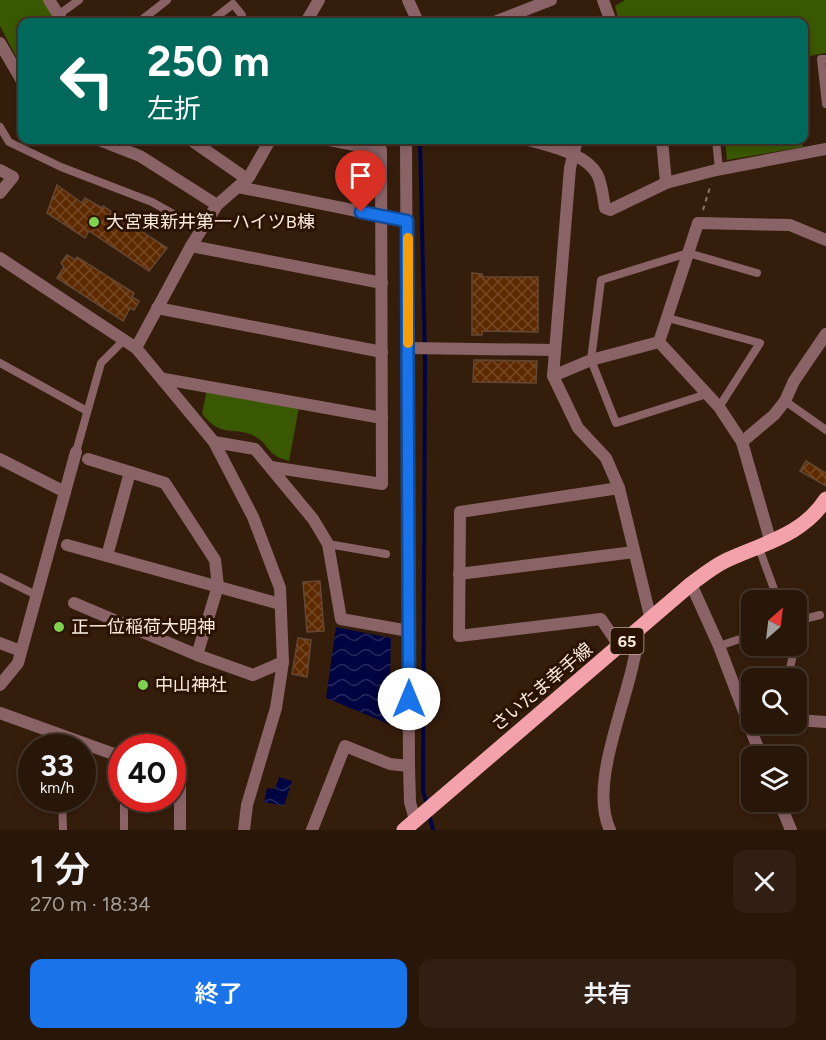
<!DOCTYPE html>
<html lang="ja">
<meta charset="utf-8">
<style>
body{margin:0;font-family:Figtree,"Noto Sans JP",sans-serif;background:#301f12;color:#f1f3f6;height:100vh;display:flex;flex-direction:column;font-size:22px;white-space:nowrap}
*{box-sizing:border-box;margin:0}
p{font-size:20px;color:#a59f9c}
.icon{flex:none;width:33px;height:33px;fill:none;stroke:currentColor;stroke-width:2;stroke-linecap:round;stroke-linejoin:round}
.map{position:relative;height:830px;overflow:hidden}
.side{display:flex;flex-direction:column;background:#281609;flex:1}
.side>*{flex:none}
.banner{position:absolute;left:18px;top:18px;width:790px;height:126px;border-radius:12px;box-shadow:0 3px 9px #0003,0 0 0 2px #44352a;background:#00695c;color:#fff;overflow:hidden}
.needle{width:39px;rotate:28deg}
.tools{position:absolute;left:741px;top:590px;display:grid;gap:12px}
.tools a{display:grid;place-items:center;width:66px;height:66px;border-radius:12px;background:#281609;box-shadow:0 3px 9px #0003,0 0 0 2px #44352a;font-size:30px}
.speed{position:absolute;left:18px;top:734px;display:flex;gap:12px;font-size:30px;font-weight:700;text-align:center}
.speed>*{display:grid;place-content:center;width:78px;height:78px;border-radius:50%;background:#281609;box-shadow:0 3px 9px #0003,0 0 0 2px #44352a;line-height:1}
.speed small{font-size:15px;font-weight:400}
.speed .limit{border:9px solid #d22;background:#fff;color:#111}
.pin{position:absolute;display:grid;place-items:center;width:51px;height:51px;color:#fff;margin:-62px -26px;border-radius:50% 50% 50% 0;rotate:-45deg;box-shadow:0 0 6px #0007}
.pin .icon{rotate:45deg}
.me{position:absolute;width:66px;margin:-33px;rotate:0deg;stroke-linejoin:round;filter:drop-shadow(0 0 4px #0008)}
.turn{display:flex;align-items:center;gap:21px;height:126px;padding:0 30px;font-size:27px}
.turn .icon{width:78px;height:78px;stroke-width:2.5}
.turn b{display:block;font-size:42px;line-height:51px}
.round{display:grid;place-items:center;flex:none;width:63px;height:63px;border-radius:12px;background:#301f12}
.headline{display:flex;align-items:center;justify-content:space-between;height:102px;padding:0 30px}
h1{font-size:36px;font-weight:600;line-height:45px}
.primary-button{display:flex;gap:12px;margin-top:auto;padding:12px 30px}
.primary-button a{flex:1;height:69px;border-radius:12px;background:#1a73e8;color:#fff;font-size:24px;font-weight:600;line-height:69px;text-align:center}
.primary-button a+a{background:#301f12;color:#f1f3f6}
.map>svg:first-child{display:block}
.park{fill:#3a5702}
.water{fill:url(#water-waves)}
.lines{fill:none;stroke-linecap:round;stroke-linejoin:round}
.stream{stroke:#000441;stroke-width:4}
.building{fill:url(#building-cross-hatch);stroke:#634735;stroke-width:1.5}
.path{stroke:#8c7768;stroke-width:2;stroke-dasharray:4.5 4.5;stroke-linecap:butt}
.service{stroke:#8a6367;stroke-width:8}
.minor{stroke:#8a6367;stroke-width:12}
.tertiary{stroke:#8a6367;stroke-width:12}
.primary{stroke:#f3a2ab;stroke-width:15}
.route-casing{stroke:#114b97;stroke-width:15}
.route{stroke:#1a73e8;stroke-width:10}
.slow{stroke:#f59e0b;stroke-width:10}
.poi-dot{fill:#80d051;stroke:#2b1303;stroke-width:2}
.labels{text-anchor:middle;stroke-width:6;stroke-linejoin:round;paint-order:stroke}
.shield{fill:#2b1303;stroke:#bca99c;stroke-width:1.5}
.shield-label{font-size:16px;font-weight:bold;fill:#fae9de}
.poi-label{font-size:18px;fill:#fae9de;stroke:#2b1303;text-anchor:start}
.street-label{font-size:18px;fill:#fae9de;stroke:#2b1303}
</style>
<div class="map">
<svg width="826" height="830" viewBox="0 0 826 830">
<defs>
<pattern id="water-waves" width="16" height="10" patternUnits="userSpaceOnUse" patternTransform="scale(1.5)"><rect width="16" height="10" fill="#000441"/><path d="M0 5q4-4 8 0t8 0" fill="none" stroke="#26295c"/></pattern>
<pattern id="building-cross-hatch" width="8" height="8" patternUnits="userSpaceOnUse" patternTransform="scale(1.5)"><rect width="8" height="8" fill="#5d2a00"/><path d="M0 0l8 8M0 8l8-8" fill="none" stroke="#754925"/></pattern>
</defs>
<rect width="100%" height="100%" fill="#351d0c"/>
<g class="park">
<polygon points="0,0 45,0 60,22 22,22 22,68 0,26"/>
<polygon points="625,0 826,0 826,53 804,57 804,22 619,22 615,6"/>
<polygon points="725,140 802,140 803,147 727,160"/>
<path d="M207 389 299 407 289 461C266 455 271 446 256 437 236 425 223 440 202 414Z"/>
</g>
<g class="water">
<polygon points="336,627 391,638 389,724 326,698"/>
<polygon points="279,777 292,781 284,806 264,802 267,788 275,789"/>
</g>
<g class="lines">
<g class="stream">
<polyline points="420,140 425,358 423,791 427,804"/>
<polyline points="429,814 433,830"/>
</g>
</g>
<g class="building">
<polygon points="57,185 82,203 85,198 102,208 103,206 167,248 149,271 89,231 85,238 47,213"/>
<polygon points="67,255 75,260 77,257 134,293 132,297 139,301 134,310 130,308 123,321 57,278 64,267 61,263"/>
<polygon points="472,273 482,274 483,277 538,277 538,332 482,331 482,335 472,335"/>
<polygon points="474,360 537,361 536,383 473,382"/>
<polygon points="806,461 826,473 826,486 800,471"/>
<polygon points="320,581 324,631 307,632 303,582"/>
<polygon points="298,638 311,640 307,677 292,674"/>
</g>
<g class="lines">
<polyline class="path" points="703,210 711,184"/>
<g class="service">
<polyline points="58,15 79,0"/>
<polyline points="139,22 167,0"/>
<polyline points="210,22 233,4 242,15 240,22"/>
<polyline points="826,59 821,59 826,104"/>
<polyline points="0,127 9,142 61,167 152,202 202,230"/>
<polyline points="716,140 719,169"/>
<polyline points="668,318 760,343 719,407"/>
<polyline points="0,363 87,411"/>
<polyline points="707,394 616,423 591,360 601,280 688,253 757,273"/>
<polyline points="785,401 826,430"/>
<polyline points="76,452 101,363 125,339"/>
<polyline points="328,544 386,554"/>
<polyline points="759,548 778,600"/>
<polyline points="0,577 36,595"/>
<polyline points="796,621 820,615"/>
<polyline points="719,646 752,635"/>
<polyline points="788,678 795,645"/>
<polyline points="61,735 61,747"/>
<polyline points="62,798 63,830"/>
<polyline points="124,830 124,798"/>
</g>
<g class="minor">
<polyline points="49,0 63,22"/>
<polyline points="603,0 611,22"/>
<polyline points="306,22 319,0"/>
<polyline points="0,43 22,81"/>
<polyline points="99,140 140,156 217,205"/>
<polyline points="191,140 247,179"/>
<path d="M529 140C551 147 585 153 597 174 602 183 603 197 605 208L610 210 666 183 716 170 826 149"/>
<polyline points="577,140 570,168 553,376 578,428 606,458 619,488 651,620"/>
<polyline points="662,140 666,183"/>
<polyline points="0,170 13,177 0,193"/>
<polyline points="238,187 407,221"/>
<polyline points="191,246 382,283"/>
<polyline points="0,258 136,348 214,442 253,517 280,588 283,662 276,708 247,805 244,830"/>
<polyline points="157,308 382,352"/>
<polyline points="136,348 191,246 217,205 249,177 270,140"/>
<polyline points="408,348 555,350"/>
<polyline points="553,376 591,360 659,342"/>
<polyline points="164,379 382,418"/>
<polyline points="214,442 255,449 313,519 328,544 341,619 409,631"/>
<polyline points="742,442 774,415 785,401 794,381 826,334"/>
<polyline points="0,459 65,492"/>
<polyline points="271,467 382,484 381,150 329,140"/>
<polyline points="130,472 165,483 215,560 218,586 197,655"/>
<polyline points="619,488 460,512 459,636 601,619 620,647"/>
<polyline points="771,543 742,442 719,407 659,342 698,223 790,225 826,240"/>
<polyline points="67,545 107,556 130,472 88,459"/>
<polyline points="107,556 280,604"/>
<polyline points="459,574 634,552"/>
<polyline points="691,584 719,646 761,756"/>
<polyline points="74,603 197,655 253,675 283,662"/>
<polyline points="0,643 21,651"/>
<polyline points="0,685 18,663 76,452"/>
<polyline points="0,713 122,757"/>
<polyline points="796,720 826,722"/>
<polyline points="172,774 180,776 180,830"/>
<polyline points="779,801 791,830"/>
<polyline points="312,830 345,746 390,764 409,766"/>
<path d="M610 830C586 779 635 690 638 632"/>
</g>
<g class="tertiary">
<polyline points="408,0 418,22"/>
<polyline points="494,22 551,0"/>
<polyline points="406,140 409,766 410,802 415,820"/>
</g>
<path class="primary" d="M404 830 691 584C703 575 714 566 727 560 764 543 803 535 826 499"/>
</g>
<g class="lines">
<defs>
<polyline id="route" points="361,212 407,221 409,699"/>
</defs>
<use href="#route" class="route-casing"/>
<use href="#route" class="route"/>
<polyline class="slow" points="408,238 408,343"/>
</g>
<g class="poi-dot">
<circle cx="94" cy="222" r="6"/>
<circle cx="59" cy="627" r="6"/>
<circle cx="143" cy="685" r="6"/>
</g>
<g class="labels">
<rect class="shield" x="610.5" y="628" width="33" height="26" rx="4.5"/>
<g class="shield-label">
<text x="627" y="647">65</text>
</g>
<g class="poi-label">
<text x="106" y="228">大宮東新井第一ハイツB棟</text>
<text x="71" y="633">正一位稲荷大明神</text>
<text x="155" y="691">中山神社</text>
</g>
<g class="street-label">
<text transform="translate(542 687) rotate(-40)" y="6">さいたま幸手線</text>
</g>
</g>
</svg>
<div class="tools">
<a><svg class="needle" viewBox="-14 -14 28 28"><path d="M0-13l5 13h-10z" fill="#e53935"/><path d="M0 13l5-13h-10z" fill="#a59f9c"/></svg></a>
<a><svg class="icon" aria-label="search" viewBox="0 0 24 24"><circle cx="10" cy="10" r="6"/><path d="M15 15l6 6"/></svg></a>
<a><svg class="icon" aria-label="layers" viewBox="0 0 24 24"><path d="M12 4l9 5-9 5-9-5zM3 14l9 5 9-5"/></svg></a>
</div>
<div class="speed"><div>33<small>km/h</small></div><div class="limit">40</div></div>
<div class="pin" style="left:361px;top:212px;background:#d93025"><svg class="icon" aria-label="arrive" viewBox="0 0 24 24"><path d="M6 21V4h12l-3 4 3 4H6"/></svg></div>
<svg class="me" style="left:409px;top:699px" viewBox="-20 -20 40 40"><circle r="19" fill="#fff"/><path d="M0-13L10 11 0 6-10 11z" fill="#1a73e8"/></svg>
<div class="banner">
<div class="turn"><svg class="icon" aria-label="left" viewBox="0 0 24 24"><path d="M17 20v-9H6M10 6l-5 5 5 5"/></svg><div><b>250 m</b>左折</div></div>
</div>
</div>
<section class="side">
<div class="headline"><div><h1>1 分</h1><p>270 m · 18:34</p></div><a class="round"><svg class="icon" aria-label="close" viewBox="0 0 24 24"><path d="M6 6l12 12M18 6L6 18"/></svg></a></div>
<div class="primary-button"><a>終了</a><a>共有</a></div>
</section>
